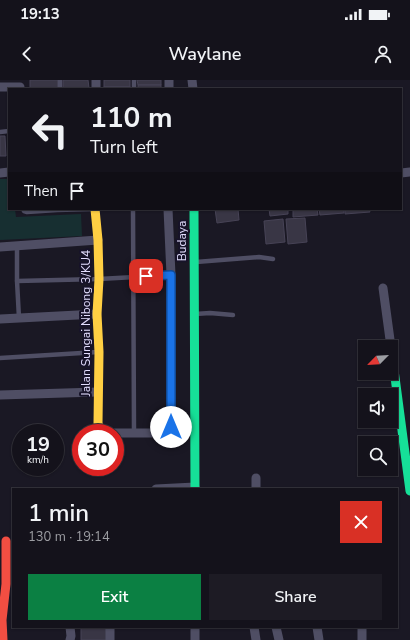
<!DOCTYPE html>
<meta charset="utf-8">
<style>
body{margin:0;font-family:"Nunito Sans",sans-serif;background:#1d1b24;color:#f1f3f6;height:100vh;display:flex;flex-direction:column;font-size:15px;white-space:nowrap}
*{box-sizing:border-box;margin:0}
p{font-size:13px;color:#9d9ea3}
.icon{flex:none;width:22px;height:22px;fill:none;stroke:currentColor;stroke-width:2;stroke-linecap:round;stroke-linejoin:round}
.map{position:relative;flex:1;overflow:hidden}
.drawer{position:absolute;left:12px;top:408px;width:386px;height:140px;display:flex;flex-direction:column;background:#14121b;border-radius:0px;box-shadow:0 1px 3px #0004,0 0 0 1px #33323a}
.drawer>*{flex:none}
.top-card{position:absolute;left:8px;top:8px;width:394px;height:122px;border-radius:0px;box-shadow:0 1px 3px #0004,0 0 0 1px #33323a;background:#14121b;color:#f1f3f6;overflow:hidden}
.needle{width:26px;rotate:246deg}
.fabs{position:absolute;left:358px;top:260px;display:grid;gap:8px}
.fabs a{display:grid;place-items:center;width:40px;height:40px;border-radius:0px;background:#14121b;box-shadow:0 1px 3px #0004,0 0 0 1px #33323a;font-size:20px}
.speed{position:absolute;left:12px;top:344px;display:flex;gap:8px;font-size:20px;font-weight:700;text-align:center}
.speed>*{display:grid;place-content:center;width:52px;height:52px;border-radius:50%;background:#14121b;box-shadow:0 1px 3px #0004,0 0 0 1px #33323a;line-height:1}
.speed small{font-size:10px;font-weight:400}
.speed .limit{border:6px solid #d22;background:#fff;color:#111}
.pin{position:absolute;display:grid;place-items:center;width:34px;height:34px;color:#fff;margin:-17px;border-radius:8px;box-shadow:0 2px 6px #0006}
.me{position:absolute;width:44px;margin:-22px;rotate:0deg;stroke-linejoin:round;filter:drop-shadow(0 0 3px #0008)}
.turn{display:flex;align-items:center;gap:14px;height:84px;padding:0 16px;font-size:18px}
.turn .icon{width:52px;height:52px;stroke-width:2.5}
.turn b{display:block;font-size:28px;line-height:34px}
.then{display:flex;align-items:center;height:38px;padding:0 16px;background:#0003;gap:8px;font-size:15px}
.round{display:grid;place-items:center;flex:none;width:42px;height:42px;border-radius:0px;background:#1d1b24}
.summary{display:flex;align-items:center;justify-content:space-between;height:68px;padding:0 16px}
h1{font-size:24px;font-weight:600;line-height:30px}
.primary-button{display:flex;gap:8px;margin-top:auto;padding:8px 16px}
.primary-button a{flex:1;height:46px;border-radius:0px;background:#0b8043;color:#fff;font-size:16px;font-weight:600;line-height:46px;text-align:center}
.primary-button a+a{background:#1d1b24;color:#f1f3f6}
.status{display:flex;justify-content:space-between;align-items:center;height:28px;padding:0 20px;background:#14121b;direction:ltr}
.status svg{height:11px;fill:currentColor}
header{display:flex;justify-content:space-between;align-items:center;height:52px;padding:0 16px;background:#14121b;font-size:18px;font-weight:600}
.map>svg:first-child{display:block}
.green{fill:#172f31}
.building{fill:#393645;stroke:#474356}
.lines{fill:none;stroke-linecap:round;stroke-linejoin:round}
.lane{stroke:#4f4e64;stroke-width:4.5}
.street{stroke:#4f4e64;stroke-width:9}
.fast{stroke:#16e098;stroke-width:9}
.slow{stroke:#ffcf43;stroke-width:9}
.jam{stroke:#f24e42;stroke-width:9}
.route-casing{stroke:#114b97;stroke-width:10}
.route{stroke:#1a73e8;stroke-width:7}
.labels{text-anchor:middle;stroke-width:4;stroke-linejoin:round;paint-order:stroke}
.street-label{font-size:12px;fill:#e2ddfd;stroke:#171329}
</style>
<div class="status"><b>19:13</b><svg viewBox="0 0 49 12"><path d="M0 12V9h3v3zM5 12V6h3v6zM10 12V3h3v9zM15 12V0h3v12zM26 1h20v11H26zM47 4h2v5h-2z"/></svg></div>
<header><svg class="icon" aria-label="back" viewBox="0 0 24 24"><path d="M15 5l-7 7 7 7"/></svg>Waylane<svg class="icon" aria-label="person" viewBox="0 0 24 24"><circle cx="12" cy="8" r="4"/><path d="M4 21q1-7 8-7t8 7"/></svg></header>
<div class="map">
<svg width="410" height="560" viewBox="0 0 410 560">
<rect width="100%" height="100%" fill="#1a1824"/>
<polygon class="green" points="0,99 9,99 9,129 15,129 16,137 81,134 82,156 0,160"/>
<g class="building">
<rect x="30" y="0" width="28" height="9"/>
<polygon points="63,0 88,0 89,8 63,8"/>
<rect x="104" y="0" width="26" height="7"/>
<polygon points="137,0 161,0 161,5 138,5"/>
<rect x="138" y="5" width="23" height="4"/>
<rect x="104" y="7" width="26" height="2"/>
<rect x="63" y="8" width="26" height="1"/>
<polygon points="0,56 5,56 6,76 0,76"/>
<polygon points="215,129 238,129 239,140 217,143"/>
<polygon points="269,129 288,129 288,134 270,136"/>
<polygon points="293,129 317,129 318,135 293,137"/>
<polygon points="319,129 344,129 344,133 320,135"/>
<polygon points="345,129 369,129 370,132 345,134"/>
<polygon points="305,138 307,162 288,164 286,139"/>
<polygon points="283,139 285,162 266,164 264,141"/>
<polygon points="81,547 106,547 107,560 81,560"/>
</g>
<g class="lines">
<g class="lane">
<polyline points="60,9 60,0"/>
<polyline points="134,9 134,0"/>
<polyline points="0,52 9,51"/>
<polyline points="23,129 24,131 27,132 57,130 94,129"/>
<polyline points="133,129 134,353"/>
<polyline points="17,166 17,201 19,238"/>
<polyline points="196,182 259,177 273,179"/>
<polyline points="17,201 99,199 171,195"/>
<polyline points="195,234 210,233 233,235"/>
<polyline points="0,278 98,272"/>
</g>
<g class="street">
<polyline points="169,0 169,9"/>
<polyline points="192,0 193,9"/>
<polyline points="0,7 20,7"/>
<polyline points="96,9 96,0"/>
<polyline points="0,93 9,92"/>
<polyline points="401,93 410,92"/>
<polyline points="0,167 98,160"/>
<polyline points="383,208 391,267"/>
<polyline points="0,239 97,234"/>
<polyline points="0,315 97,312"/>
<polyline points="115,353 163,353 168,351 171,347 171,195 168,129"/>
<polyline points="256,398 256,409"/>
<polyline points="156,409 195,407"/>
<polyline points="195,547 195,560"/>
<polyline points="254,547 256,560"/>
<polyline points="276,547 279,560"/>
<polyline points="317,547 319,560"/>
<polyline points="362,547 362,560"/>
<polyline points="110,549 110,560"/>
<polyline points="70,560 71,556 70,547"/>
</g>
<g class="fast">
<polyline points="194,129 195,409"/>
<polyline points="391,267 410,411"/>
</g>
<polyline class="slow" points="95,129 98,160 99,199 97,234 99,272 98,343 100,350 106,353"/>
<polyline class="jam" points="3,560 2,540 6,504 6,461"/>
</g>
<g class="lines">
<defs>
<polyline id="route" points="146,196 171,195 171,347"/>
</defs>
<use href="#route" class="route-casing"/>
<use href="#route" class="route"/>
</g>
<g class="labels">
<g class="street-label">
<text transform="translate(182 161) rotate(-90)" y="4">Budaya</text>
<text transform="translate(86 243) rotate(-90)" y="4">Jalan Sungai Nibong 3/KU4</text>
</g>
</g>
</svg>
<div class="fabs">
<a><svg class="needle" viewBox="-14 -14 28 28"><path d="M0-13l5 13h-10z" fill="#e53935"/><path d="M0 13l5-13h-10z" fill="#9d9ea3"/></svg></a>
<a><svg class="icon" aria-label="sound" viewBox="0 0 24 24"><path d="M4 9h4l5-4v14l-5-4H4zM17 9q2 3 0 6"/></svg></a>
<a><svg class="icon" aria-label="search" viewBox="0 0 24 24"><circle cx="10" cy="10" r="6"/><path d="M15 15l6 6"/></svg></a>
</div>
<div class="speed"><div>19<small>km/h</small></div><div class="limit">30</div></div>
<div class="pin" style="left:146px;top:196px;background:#d93025"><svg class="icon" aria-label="arrive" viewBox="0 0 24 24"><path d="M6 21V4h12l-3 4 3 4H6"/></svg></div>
<svg class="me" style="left:171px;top:347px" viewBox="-20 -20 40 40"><circle r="19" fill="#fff"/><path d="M0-13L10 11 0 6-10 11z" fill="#1a73e8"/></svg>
<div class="top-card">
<div class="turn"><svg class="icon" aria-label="left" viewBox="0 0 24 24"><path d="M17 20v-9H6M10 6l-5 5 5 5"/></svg><div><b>110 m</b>Turn left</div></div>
<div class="then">Then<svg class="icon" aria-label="arrive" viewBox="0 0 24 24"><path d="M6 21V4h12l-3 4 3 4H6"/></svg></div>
</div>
<section class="drawer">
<div class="summary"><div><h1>1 min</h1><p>130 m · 19:14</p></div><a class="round" style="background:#d93025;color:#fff"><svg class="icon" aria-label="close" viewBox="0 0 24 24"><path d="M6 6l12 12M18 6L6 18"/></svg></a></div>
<div class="primary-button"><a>Exit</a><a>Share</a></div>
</section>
</div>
